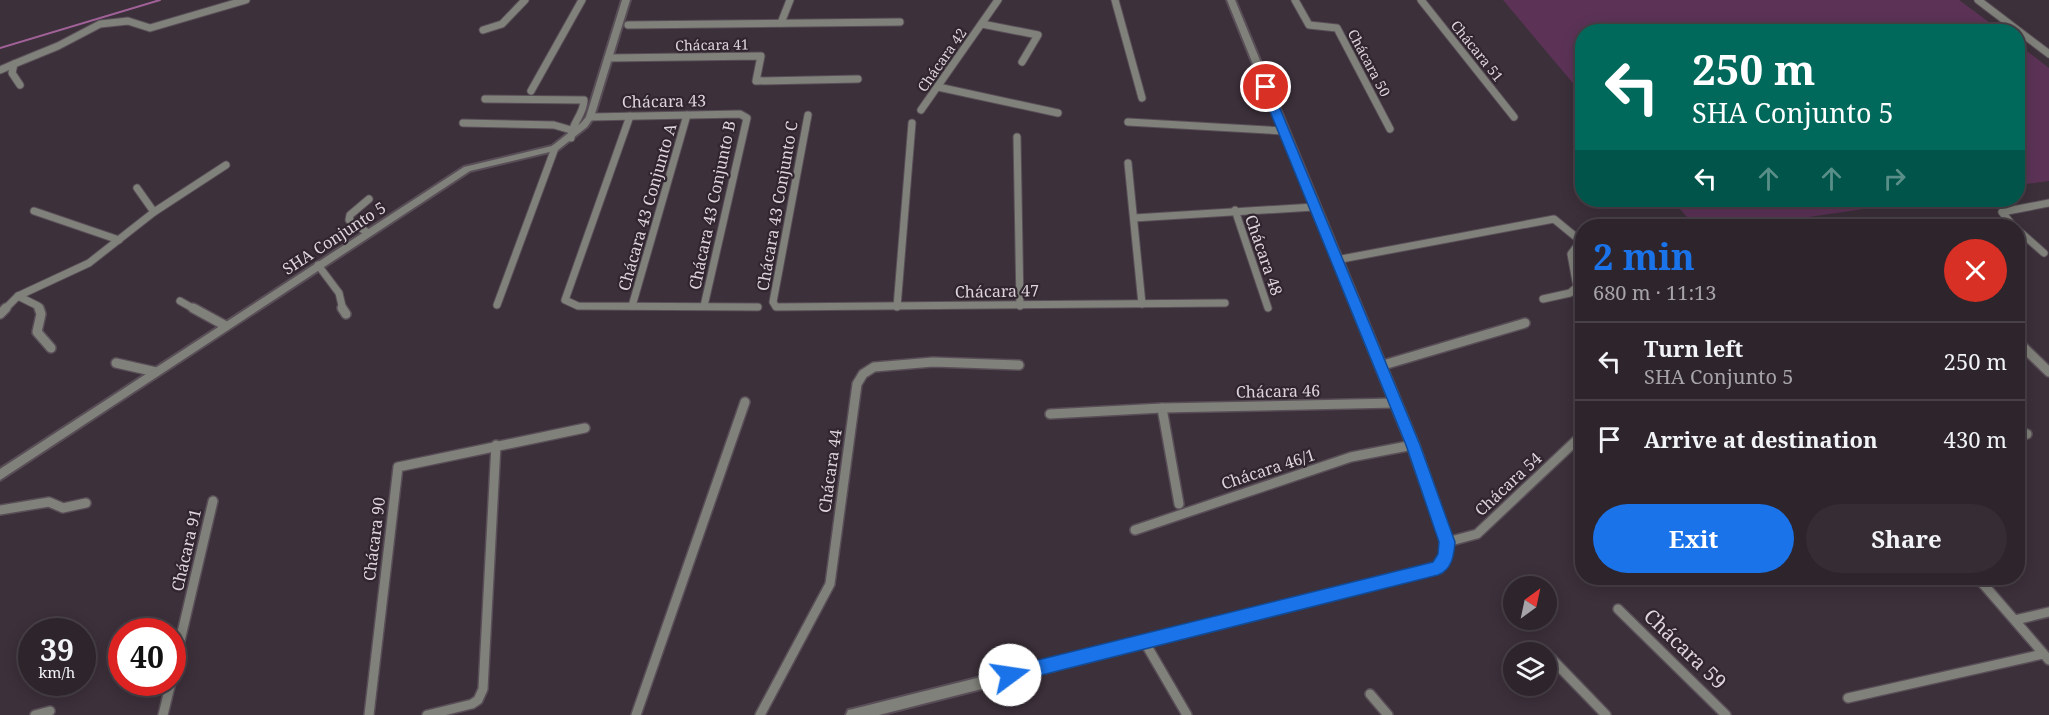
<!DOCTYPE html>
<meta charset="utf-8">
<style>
body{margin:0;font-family:"Noto Serif",serif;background:#352c34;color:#f1f3f6;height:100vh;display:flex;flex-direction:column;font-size:22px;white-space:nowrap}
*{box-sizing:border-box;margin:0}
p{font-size:20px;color:#a7a4a9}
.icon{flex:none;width:33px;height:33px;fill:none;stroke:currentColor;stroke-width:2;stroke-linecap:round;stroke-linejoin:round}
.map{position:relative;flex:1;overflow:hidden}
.side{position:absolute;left:1575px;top:219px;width:450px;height:366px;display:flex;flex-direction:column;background:#2d242c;border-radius:24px;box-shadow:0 3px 15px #0003,0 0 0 2px #484148}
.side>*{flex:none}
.guide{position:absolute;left:1575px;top:24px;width:450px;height:183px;border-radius:24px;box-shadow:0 3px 15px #0003,0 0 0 2px #484148;background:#00695c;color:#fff;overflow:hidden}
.needle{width:39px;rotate:33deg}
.tools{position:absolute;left:1503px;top:576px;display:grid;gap:12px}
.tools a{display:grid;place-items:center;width:54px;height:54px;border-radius:50%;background:#2d242c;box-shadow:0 3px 15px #0003,0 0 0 2px #484148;font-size:30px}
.speed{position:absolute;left:18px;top:618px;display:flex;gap:12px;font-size:30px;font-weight:700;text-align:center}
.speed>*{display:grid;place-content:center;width:78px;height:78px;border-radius:50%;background:#2d242c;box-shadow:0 3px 15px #0003,0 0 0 2px #484148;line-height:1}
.speed small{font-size:15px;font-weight:400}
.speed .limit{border:9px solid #d22;background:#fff;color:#111}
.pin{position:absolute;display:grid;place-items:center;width:51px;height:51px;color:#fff;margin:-26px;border:3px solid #fff;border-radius:50%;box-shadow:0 2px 6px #0007}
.me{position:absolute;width:66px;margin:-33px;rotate:76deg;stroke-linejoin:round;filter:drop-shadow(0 0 4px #0008)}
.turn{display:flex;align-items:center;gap:21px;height:126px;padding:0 18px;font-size:27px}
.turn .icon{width:78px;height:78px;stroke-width:2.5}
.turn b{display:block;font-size:42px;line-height:51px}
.lanes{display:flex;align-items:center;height:57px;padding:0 18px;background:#0003;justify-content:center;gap:30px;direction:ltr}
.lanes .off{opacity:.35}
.round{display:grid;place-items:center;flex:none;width:63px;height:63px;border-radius:32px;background:#352c34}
.summary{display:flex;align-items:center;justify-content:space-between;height:102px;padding:0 18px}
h1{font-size:36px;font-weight:700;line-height:45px;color:#1a73e8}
.primary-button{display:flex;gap:12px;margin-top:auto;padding:12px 18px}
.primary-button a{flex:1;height:69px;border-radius:36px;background:#1a73e8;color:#fff;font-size:24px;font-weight:700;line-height:69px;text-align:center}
.primary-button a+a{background:#352c34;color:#f1f3f6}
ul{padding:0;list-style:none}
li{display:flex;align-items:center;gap:18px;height:78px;padding:0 18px;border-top:2px solid #484148}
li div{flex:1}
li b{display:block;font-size:22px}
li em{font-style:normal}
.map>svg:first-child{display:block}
.green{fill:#5c3357}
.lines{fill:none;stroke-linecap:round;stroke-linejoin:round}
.stream{stroke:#a06198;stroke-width:2}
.minor-far1-casing{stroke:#594e57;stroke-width:9}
.minor-casing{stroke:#594e57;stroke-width:12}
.tertiary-casing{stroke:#594e57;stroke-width:4}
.minor-far1{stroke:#7f817a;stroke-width:7}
.minor{stroke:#7f817a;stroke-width:9}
.tertiary{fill:#7f817a;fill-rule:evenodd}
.route{fill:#1a73e8;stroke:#114b97;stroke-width:1.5}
.labels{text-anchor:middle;stroke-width:4.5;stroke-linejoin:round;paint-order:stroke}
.far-street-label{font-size:14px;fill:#ddd5db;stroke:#312630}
.street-label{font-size:16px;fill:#ddd5db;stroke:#312630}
.near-street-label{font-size:20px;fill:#ddd5db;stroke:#312630}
</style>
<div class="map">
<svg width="2049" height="715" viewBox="0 0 2049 715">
<rect width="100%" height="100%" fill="#3c303a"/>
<g class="green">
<polygon points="1503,0 1959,0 2001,31 1582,32 1582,94"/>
<polygon points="2018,44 2049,68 2049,181 2018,185"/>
<polygon points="1672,200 1925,200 1747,226 1695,226"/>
</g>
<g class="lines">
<polyline class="stream" points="0,48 160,0"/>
<defs>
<g id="minor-far1">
<polyline points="1115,0 1142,98"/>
<polyline points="1295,0 1309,25 1337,28 1390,129"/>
<polyline points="1421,0 1514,117"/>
<polyline points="1978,0 2049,54"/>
<polyline points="781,23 790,0"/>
<polyline points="982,24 1038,35 1022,62"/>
<polyline points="628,25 900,22"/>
<polyline points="483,30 502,24 525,0"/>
<polyline points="608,58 761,56 756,81 858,79"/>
<polyline points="0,70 14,64"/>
<polyline points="20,85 12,73 14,64 58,46 100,24 128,21 150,28 246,0"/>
<polyline points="938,87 1058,113"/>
<polyline points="531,91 582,0"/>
<path d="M485 99 584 100C584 115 571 123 571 138"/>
<polyline points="921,110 998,0"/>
<polyline points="808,115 773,302 776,307 1225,303"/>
<polyline points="630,116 565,300 578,306 758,307"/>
<polyline points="590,117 740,114 747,118 704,306"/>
<polyline points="1128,122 1283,131"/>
<polyline points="463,123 554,125 571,130"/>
<polyline points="1017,137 1020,306"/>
<polyline points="1128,163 1142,304"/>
<polyline points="137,188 154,212"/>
<polyline points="1235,210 1268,308"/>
<polyline points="34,211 119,240"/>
<polyline points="1134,218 1314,207"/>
<polyline points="2013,226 2002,212 2049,203"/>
<polyline points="2018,230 2044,253"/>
<polyline points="368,233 349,220 350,215 369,199"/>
<polyline points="1336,260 1554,219 1582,242"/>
<polyline points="318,265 339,293 343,310"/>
<polyline points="18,296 38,306 39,310"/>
<polyline points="1543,299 1570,293 1577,287 1571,254 1580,242"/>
<polyline points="180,301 196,310"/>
<polyline points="497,305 555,148"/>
<polyline points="632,306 687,115"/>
<polyline points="897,307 912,123"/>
<polyline points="4,310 18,296 89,263 154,212 226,165"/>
</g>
<g id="minor">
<polyline points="39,308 41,314 37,332 51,348"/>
<polyline points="193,308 226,326"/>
<polyline points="342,308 346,314"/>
<polyline points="0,314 6,308"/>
<polyline points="2018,342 2049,372"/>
<polyline points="116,363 156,372"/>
<polyline points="1380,366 1525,323"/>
<polyline points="1162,408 1179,504"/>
<polyline points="1050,414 1162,408 1395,403"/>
<polyline points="2018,436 2027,434"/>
<polyline points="0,510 49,502 63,508 86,503"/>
<polyline points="1135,530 1351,457 1413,445"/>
<polyline points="1447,542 1477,534 1582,435"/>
<polyline points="1978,578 2049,660"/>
<polyline points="1618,609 1726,715"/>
<polyline points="2015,620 2049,612"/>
<polyline points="1144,641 1187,715"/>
<polyline points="1546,653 1606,715"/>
<polyline points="172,675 213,501"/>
<polyline points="1370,694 1388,715"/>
<polyline points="1848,698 2043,654"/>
<polyline points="35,715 50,711"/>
<polyline points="163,715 171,682"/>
<polyline points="369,715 398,467 585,428"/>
<polyline points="427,715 472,704 478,700 483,689 496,445"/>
<polyline points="636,715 745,402"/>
<polyline points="760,715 830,584 857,384 863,374 874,367 933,362 1019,365"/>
</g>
<g id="tertiary">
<polygon points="622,0 630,0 594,117 587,127 558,150 470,171 0,480 0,469 464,167 552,146 581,123 586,117"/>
<polygon points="1227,0 1235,0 1419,445 1453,542 1450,560 1442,572 1438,573 879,715 846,715 848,710 853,709 1434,564 1440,555 1441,542 1407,445"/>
</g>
</defs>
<use href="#minor-far1" class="minor-far1-casing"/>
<use href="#minor" class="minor-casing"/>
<use href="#tertiary" class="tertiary-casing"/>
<use href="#minor-far1" class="minor-far1"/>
<use href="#minor" class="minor"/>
<use href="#tertiary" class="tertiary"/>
</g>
<path class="route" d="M1266 84 1271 87 1420 445 1455 542C1454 555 1452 570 1438 575L1010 683 1004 681 1001 675 1004 670 1010 667 1433 562 1438 554 1439 542 1406 445 1260 87Z"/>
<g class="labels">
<g class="far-street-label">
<text transform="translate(712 45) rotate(-1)" y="5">Chácara 41</text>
<text transform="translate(1477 51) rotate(51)" y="5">Chácara 51</text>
<text transform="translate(942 60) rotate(-55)" y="5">Chácara 42</text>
<text transform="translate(1369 63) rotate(62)" y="5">Chácara 50</text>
</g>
<g class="street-label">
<text transform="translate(664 101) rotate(-1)" y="6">Chácara 43</text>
<text transform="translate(712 205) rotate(-78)" y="6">Chácara 43 Conjunto B</text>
<text transform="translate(777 206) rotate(-80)" y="6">Chácara 43 Conjunto C</text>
<text transform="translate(647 207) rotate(-74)" y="6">Chácara 43 Conjunto A</text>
<text transform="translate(334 238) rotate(-33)" y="6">SHA Conjunto 5</text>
<text transform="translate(1264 255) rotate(71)" y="6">Chácara 48</text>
<text transform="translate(997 291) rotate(-1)" y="6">Chácara 47</text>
<text transform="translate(1278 391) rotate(-1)" y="6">Chácara 46</text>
<text transform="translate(1268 469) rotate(-18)" y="6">Chácara 46/1</text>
<text transform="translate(830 471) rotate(-82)" y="6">Chácara 44</text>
<text transform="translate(1508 484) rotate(-43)" y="6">Chácara 54</text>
<text transform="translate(374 539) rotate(-83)" y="6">Chácara 90</text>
<text transform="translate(186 550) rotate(-77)" y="6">Chácara 91</text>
</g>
<g class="near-street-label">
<text transform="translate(1685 649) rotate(44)" y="7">Chácara 59</text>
</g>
</g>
</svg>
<div class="tools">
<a><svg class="needle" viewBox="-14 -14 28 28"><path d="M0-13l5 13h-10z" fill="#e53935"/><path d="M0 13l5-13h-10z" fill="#a7a4a9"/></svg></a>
<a><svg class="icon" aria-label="layers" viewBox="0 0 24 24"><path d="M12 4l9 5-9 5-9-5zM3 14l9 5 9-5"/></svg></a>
</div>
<div class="speed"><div>39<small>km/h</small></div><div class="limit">40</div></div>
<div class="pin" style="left:1266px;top:87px;background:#d93025"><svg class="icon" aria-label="arrive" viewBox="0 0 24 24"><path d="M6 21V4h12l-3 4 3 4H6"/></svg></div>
<svg class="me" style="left:1010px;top:675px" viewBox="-20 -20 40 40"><circle r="19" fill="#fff"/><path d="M0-13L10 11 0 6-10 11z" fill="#1a73e8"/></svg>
<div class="guide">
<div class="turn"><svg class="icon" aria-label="left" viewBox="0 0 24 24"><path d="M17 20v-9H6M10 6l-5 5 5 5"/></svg><div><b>250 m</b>SHA Conjunto 5</div></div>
<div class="lanes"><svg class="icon" aria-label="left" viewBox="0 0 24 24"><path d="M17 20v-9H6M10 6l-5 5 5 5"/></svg><svg class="icon off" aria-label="ahead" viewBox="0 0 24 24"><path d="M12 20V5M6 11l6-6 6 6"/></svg><svg class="icon off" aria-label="ahead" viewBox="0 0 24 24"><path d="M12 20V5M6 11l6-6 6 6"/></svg><svg class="icon off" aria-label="right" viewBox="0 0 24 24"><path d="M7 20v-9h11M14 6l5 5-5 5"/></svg></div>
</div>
<section class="side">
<div class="summary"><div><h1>2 min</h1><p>680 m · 11:13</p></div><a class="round" style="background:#d93025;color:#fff"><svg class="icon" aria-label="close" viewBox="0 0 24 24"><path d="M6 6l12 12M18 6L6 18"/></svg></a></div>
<ul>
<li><svg class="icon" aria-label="left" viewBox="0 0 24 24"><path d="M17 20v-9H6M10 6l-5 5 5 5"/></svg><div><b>Turn left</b><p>SHA Conjunto 5</p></div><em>250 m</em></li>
<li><svg class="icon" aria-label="arrive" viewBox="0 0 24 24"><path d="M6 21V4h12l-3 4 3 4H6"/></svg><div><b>Arrive at destination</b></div><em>430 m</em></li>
</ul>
<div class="primary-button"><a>Exit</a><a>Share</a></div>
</section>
</div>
